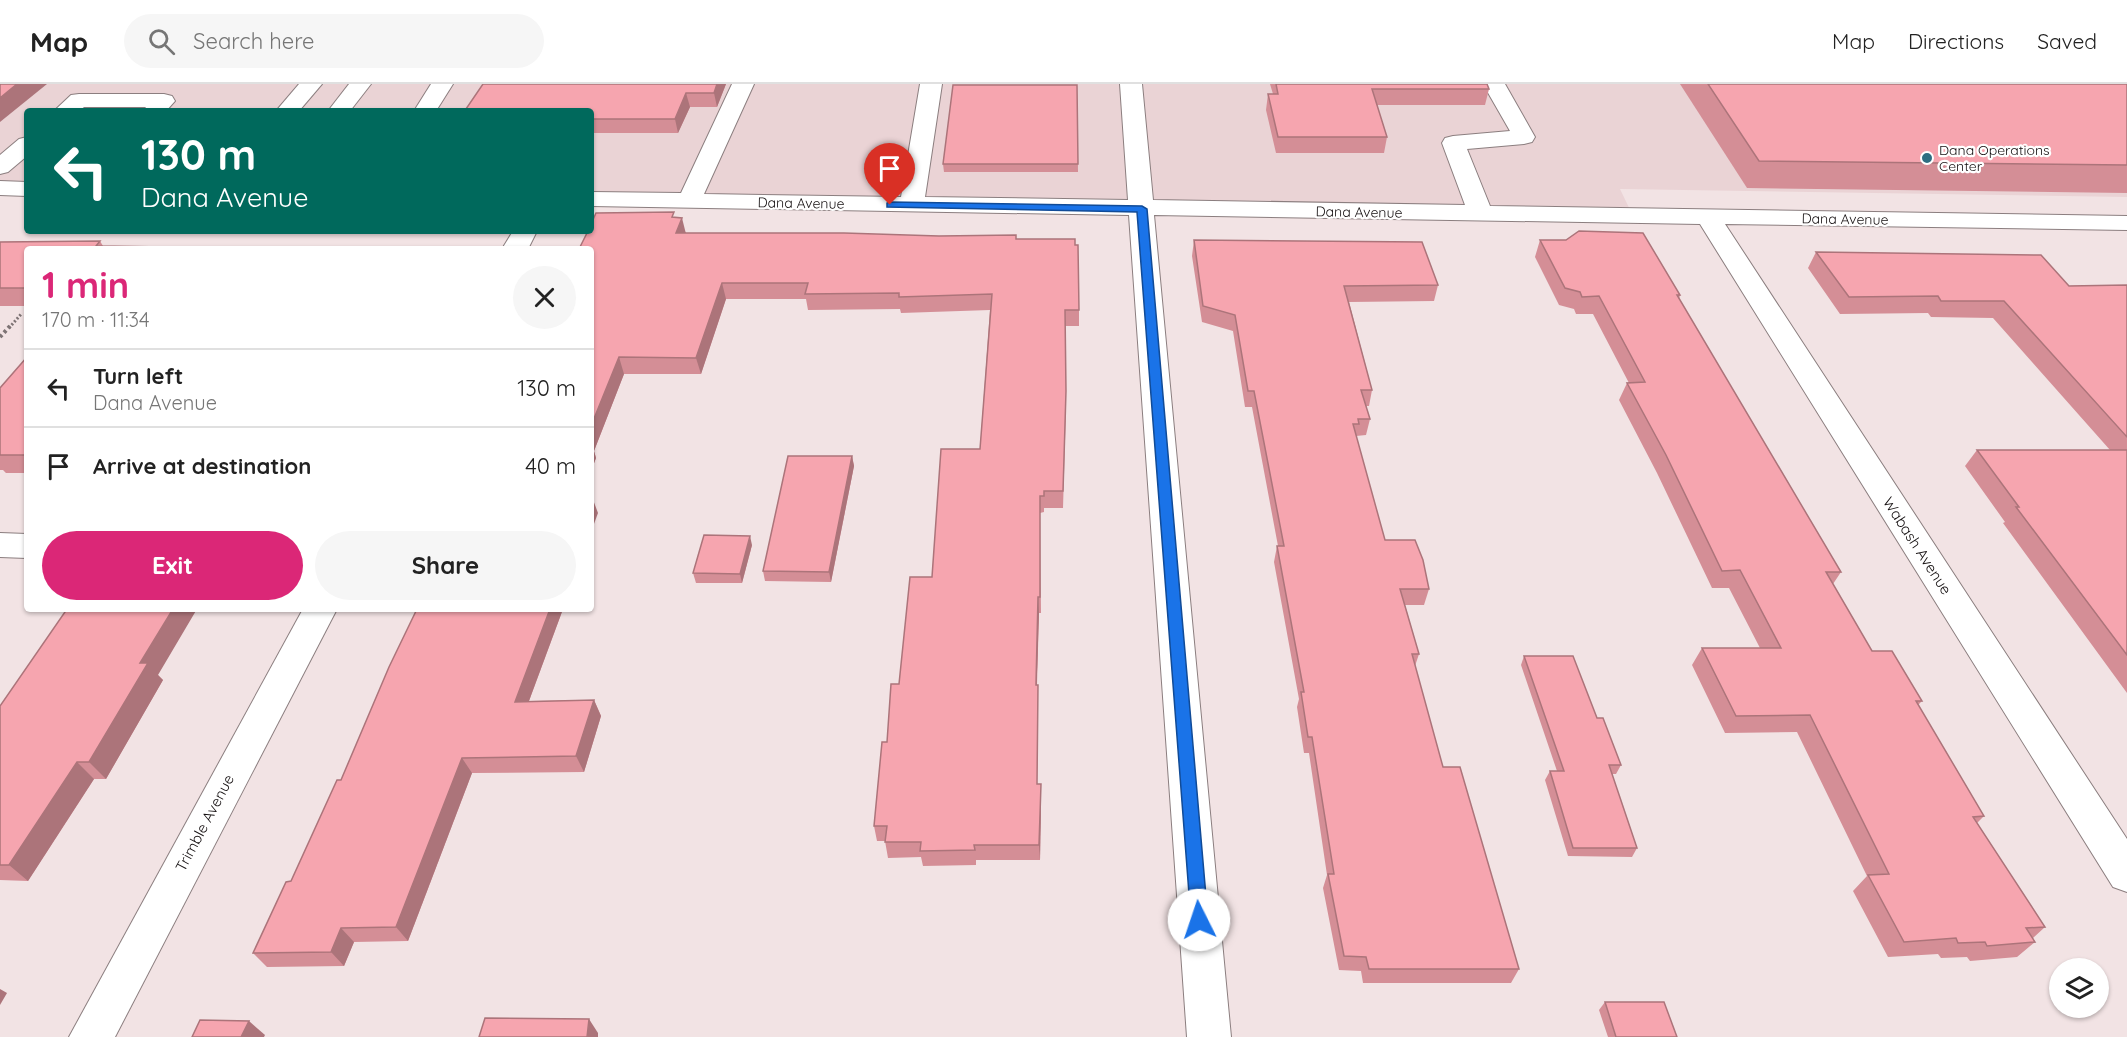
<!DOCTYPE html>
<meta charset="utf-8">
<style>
body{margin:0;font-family:Quicksand,sans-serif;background:#f6f6f6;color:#222;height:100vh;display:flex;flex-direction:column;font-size:22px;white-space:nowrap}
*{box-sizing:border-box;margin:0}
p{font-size:20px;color:#767676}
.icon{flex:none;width:33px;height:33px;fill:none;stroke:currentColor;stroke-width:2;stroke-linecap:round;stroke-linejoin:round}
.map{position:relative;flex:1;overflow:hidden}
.side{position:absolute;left:24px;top:162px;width:570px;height:366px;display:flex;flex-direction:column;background:#fff;border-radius:6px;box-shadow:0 2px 4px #0004}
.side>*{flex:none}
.top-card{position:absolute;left:24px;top:24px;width:570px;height:126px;border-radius:6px;box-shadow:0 2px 4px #0004;background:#00695c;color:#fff;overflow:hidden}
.controls{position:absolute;left:2049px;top:874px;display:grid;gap:12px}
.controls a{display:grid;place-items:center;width:60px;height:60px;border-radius:50%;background:#fff;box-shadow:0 2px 4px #0004;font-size:30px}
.pin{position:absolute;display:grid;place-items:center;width:51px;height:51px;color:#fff;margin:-62px -26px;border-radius:50% 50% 50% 0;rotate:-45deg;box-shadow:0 0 6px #0007}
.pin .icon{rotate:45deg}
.me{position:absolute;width:66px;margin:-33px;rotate:356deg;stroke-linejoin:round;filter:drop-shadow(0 0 4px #0008)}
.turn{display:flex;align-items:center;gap:21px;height:126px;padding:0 18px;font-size:27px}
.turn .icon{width:78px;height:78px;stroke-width:2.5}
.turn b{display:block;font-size:42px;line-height:51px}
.round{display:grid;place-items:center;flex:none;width:63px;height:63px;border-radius:32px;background:#f6f6f6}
.headline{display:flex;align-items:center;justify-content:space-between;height:102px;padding:0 18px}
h1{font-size:36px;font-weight:700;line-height:45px;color:#db2777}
.action{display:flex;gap:12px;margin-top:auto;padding:12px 18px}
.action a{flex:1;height:69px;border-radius:36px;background:#db2777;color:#fff;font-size:24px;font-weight:700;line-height:69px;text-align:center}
.action a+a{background:#f6f6f6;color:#222}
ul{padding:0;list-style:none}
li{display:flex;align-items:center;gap:18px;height:78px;padding:0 18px;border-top:2px solid #e0e0e0}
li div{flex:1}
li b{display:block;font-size:22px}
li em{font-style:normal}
header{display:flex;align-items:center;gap:36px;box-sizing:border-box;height:84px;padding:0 30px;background:#fff;border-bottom:2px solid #e0e0e0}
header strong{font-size:28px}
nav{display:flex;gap:33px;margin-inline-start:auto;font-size:21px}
.search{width:420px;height:54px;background:#f6f6f6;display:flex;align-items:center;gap:15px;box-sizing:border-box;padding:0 21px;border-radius:33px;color:#767676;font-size:22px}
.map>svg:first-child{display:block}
.built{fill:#ead3d5}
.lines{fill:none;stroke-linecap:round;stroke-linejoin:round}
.minor-casing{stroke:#8b7e7f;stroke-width:2}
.path-far1{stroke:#7d7374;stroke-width:3;stroke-dasharray:2 2;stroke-linecap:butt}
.path{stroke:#7d7374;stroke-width:4;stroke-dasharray:3 3;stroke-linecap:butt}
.minor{fill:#fff;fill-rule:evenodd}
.wall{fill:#d48e96}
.shaded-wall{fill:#ac747a}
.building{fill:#f6a5af;stroke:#ac747a;stroke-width:1.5}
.route{fill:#1a73e8;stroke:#114b97;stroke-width:1.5}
.poi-dot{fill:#2e6e82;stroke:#fff;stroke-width:2}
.labels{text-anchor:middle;stroke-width:4.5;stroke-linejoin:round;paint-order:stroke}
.far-poi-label{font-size:14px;fill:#140f10;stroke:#fff;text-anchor:start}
.far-street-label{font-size:14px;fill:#140f10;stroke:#fff}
.street-label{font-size:15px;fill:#140f10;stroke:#fff}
</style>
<header>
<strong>Map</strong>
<div class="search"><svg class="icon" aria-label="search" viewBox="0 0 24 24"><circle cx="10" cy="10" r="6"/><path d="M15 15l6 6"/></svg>Search here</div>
<nav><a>Map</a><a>Directions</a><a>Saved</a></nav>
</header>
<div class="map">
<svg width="2127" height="953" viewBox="0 0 2127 953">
<rect width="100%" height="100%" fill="#f2e3e4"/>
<polygon class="built" points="0,0 2127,0 2127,113 1620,105 1633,132 591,115 591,27 27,27 27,105 0,104"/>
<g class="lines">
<defs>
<g id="minor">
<polygon points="299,0 322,0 299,27 276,27"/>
<polygon points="349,0 371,0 350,27 328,27"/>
<polygon points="431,0 453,0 436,27 414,27"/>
<polygon points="732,0 754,0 704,110 901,113 920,0 942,0 925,113 1128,116 1120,0 1142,0 1153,116 1465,121 1442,59 1445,54 1453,52 1510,47 1483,0 1505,0 1535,53 1532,58 1524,60 1467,65 1490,122 2127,132 2127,146 1725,140 2127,755 2127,808 2113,803 1700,140 1154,131 1231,953 1187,953 1129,131 591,122 591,108 681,109"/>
<polygon points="79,10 164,10 172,12 175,17 166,27 143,27 146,23 84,23 79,27 54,27 71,11"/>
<polygon points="27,53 27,72 8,88 0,90 0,71 19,55"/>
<polygon points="0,97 27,98 27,112 0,111"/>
<polygon points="513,147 537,147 528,165 502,165"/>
<polygon points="0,449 27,450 27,474 0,473"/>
<polygon points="303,525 337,525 115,953 69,953"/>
</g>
</defs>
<use href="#minor" class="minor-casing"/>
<polyline class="path-far1" points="9,244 22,229"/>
<polyline class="path" points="0,253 10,242"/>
<use href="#minor" class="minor"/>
</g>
<g class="wall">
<polygon points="483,0 726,0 717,23 690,23 678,49 591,49 591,27 466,25"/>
<polygon points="1270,0 1487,0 1489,5 1485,21 1377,21 1387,53 1384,69 1276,69 1266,26 1268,10 1273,10"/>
<polygon points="1680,0 2127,0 2127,109 1747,104"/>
<polygon points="1077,1 1078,88 944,88 943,80"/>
<polygon points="675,133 686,149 1016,155 1079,226 1079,242 1065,242 1066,323 1063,424 1044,424 1044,428 1040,429 1041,529 1039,529 1037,601 1038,601 1038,617 1037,700 1041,716 1040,776 976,776 976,781 923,782 921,773 888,774 885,757 877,757 874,742 887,658 899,600 932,493 980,365 990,226 901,229 900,225 808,226 806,215 726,215 701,290 624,290 594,367 596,374 591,387 591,165"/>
<polygon points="1194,156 1438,201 1434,217 1349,218 1372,306 1369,322 1366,322 1370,335 1366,351 1356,352 1385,456 1429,505 1424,521 1405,521 1419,570 1415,582 1443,683 1519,885 1511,899 1363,899 1361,887 1339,886 1323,804 1327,791 1309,669 1304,669 1297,623 1299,615 1274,478 1277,462 1278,462 1252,323 1245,323 1233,247 1202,238 1192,172"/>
<polygon points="1540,156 1680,211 1679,215 1841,488 1833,500 1872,567 1922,617 1918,621 1984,732 1977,739 2045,843 2033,854 2035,858 2017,873 1970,877 1967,873 1941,874 1938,870 1888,873 1853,807 1867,792 1797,648 1725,649 1692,581 1702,564 1760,564 1729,504 1712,504 1657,389 1619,316 1627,299 1629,299 1593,230 1576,230 1574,225 1559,221 1535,173"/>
<polygon points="100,157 103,162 27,165 27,222 0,222 0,158"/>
<polygon points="1816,168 2069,202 2127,201 2127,609 2003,439 2005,438 1965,382 1977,366 2110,366 1993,234 1931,233 1928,229 1840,230 1808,184"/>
<polygon points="27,273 27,389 6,389 3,386 0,386 0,304"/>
<polygon points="852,372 854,382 831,498 765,497 763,487"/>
<polygon points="752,461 742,499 696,499 693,489"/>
<polygon points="563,525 529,617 594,616 601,632 584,688 472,689 408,857 354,858 344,882 267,883 253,869 291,797 341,696"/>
<polygon points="1524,572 1597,634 1621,681 1616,690 1612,690 1637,764 1632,773 1568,772 1545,696 1550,687 1557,687 1521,581"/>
<polygon points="158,591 163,596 106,695 94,695 28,797 0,796 0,622"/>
<polygon points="1605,918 1677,953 1608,953 1599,926"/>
</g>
<g class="shaded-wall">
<polygon points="17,0 47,0 0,38 0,14"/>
<polygon points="717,0 726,0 717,23 714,9"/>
<polygon points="686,9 690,23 678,49 675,35"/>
<polygon points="682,134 686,150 676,149"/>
<polygon points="722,199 726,215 701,290 696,274"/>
<polygon points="619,273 624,290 594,367 596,374 591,387 591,342"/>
<polygon points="852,372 854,382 831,498 829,488"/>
<polygon points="592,413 598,429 591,448 591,414"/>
<polygon points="750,452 752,461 742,499 740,490"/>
<polygon points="1038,513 1039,529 1036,617 1036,601"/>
<polygon points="173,525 197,525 158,591 163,596 106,695 89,678 140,579"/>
<polygon points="550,525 563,525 523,633 515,618"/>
<polygon points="594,616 601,632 584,688 576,672"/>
<polygon points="462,674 472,689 408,857 396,843"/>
<polygon points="77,678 94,695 28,797 9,781"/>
<polygon points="1041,700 1041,716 1040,776 1039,761"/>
<polygon points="341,844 354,858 344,882 331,868"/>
<polygon points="0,905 7,909 0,921"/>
<polygon points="589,935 598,949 598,953 587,953"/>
<polygon points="249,937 265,951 264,953 241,953"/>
</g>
<g class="building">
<polygon points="0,0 17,0 0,14"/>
<polygon points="483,0 717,0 714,9 686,9 675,35 591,35 591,27 428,27 429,25 466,25"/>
<polygon points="1276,0 1487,0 1489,5 1372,5 1387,53 1278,53 1268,10 1278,10"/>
<polygon points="1708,0 2127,0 2127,81 1759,77"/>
<polygon points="953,1 1077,1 1078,80 943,80"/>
<polygon points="674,128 672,133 682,134 676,149 844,149 939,152 1016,151 1016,155 1075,155 1075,161 1078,161 1079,226 1065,226 1066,307 1063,407 1044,407 1044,412 1040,412 1040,513 1038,513 1036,601 1038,601 1037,700 1041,700 1039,761 974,761 975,766 920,767 921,758 885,758 887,742 874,742 882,658 887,658 891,600 899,600 910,493 932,493 941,365 980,365 992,210 899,213 899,209 805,210 808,199 722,199 696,274 619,273 591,342 591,165 579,165 588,147 591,147 591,140 596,129"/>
<polygon points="1579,147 1643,149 1680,211 1677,211 1841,488 1826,488 1872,567 1892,567 1922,617 1916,617 1984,732 1973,733 2045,843 2026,844 2035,858 1987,862 1985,858 1958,859 1956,854 1904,858 1868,791 1889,790 1810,631 1736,632 1702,564 1781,564 1740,486 1722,487 1666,371 1627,299 1645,298 1599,212 1582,213 1580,208 1565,204 1540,156 1566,156"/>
<polygon points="1194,156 1422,158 1438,201 1344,202 1372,306 1361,306 1370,335 1358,335 1359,340 1353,340 1385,456 1415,456 1423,476 1429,505 1400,505 1419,570 1412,570 1443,683 1460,683 1519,885 1369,885 1366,873 1344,872 1328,790 1334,790 1312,653 1308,653 1301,608 1304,608 1277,462 1284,462 1254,307 1248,307 1235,231 1203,222"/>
<polygon points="100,157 96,162 237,164 236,165 27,165 27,204 0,204 0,158"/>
<polygon points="1816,168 2041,171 2069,202 2127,201 2127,353 2004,217 1941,217 1938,212 1849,213"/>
<polygon points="27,273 27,371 0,371 0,304"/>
<polygon points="1977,366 2127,366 2127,571 2016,423 2019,423"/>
<polygon points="788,372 852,372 829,488 763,487"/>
<polygon points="704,451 750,452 740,490 693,489"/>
<polygon points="67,525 173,525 140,579 148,579 89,678 77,678 9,781 0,781 0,622"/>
<polygon points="417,525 550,525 515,618 594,616 576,672 462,674 396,843 341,844 331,868 253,869 286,798 291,797 337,696 341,696 389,583"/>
<polygon points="1524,572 1573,572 1597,634 1603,634 1621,681 1609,681 1637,764 1573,764 1550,687 1564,687"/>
<polygon points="1605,918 1664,918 1677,953 1616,953"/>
<polygon points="485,934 589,935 587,953 479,953"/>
<polygon points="200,936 249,937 241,953 192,953"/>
</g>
<polygon class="route" points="890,118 1142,122 1147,125 1208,836 1206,842 1199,844 1193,842 1191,836 1137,128 887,123 887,119"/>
<circle class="poi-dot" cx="1927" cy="74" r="6"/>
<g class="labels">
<g class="far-poi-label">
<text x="1939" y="71">Dana Operations<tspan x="1939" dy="16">Center</tspan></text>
</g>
<g class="far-street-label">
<text transform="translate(801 119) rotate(1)" y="5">Dana Avenue</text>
<text transform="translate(1359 128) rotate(1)" y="5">Dana Avenue</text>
<text transform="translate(1845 135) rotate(1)" y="5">Dana Avenue</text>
</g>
<g class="street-label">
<text transform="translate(1917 462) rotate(57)" y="5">Wabash Avenue</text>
<text transform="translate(205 739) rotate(-62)" y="5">Trimble Avenue</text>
</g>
</g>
</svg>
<div class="controls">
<a><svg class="icon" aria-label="layers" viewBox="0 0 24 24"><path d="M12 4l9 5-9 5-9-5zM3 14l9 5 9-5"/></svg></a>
</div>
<div class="pin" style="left:890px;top:121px;background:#d93025"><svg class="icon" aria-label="arrive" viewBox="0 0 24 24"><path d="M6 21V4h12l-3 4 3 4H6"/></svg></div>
<svg class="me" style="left:1199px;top:836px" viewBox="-20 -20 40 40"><circle r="19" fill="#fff"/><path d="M0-13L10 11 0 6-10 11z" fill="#1a73e8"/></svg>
<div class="top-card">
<div class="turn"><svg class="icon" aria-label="left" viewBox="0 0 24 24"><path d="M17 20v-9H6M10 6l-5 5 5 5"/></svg><div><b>130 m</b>Dana Avenue</div></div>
</div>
<section class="side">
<div class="headline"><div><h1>1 min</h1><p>170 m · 11:34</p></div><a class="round"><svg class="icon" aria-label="close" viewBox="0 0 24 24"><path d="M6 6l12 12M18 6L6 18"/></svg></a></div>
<ul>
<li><svg class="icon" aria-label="left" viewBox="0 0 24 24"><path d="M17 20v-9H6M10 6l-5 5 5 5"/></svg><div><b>Turn left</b><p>Dana Avenue</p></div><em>130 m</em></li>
<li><svg class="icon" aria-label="arrive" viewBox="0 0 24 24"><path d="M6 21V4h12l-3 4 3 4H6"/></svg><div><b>Arrive at destination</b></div><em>40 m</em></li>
</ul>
<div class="action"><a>Exit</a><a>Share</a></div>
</section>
</div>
